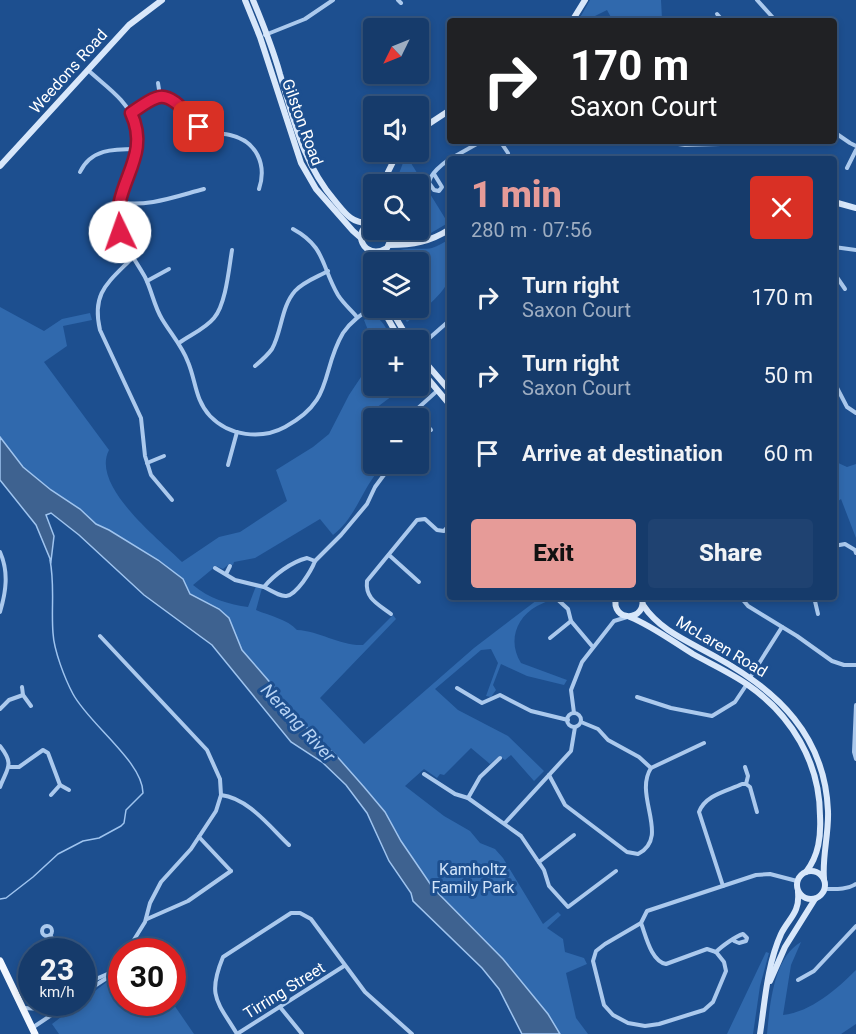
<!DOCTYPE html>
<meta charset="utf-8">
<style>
body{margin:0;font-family:Roboto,sans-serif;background:#1f4271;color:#f1f3f6;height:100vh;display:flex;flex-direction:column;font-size:22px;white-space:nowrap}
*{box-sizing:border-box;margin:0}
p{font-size:20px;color:#9eadc1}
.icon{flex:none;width:33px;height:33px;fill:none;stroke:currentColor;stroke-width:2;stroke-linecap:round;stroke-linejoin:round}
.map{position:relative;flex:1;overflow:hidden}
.sheet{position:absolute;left:447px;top:156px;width:390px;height:444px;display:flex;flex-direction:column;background:#163b6b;border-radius:6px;box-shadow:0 3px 9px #0003,0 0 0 2px #35557e}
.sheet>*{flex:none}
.banner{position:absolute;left:447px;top:18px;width:390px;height:126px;border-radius:6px;box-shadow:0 3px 9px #0003,0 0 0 2px #35557e;background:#202124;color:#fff;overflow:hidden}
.needle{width:39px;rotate:227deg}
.buttons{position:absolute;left:363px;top:18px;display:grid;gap:12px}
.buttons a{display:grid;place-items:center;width:66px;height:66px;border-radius:6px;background:#163b6b;box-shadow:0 3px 9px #0003,0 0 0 2px #35557e;font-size:30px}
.speed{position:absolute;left:18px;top:938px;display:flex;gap:12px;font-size:30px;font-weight:700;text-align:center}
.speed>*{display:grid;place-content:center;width:78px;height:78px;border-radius:50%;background:#163b6b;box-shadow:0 3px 9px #0003,0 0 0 2px #35557e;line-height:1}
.speed small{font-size:15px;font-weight:400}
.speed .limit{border:9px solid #d22;background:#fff;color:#111}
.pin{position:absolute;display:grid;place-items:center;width:51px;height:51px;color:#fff;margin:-26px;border-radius:12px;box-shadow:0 3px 9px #0006}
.me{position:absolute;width:66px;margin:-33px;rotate:357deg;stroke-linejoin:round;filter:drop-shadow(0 0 4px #0008)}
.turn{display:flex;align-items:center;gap:21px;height:126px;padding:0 24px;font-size:27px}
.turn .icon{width:78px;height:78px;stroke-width:2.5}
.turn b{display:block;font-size:42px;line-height:51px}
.round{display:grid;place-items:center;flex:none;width:63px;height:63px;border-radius:6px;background:#1f4271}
.headline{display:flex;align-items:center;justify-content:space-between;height:102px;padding:0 24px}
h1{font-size:36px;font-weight:800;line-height:45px;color:#e69b98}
.primary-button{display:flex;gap:12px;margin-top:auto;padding:12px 24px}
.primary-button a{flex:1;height:69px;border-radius:6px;background:#e69b98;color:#111;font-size:24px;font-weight:800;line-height:69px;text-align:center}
.primary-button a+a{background:#1f4271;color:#f1f3f6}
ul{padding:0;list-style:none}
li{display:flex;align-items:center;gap:18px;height:78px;padding:0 24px}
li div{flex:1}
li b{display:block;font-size:22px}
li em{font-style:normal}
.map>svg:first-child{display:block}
.green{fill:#3069ad}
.water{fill:#3e6290;stroke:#9fc4ef;stroke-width:1.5}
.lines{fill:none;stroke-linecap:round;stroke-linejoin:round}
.stream{stroke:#9fc4ef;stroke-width:1.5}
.street{stroke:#abc9ed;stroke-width:4}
.secondary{stroke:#d8e7fa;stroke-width:6}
.primary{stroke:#f2f7ff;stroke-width:7}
.route-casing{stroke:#92132f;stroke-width:15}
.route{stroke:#e11d48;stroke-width:10}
.labels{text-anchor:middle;stroke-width:6;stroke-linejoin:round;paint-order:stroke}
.street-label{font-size:16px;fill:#fff;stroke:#1d4f8f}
.park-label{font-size:16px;fill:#d1e4fa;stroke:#1d4f8f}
.water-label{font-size:18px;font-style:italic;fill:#b7d3f4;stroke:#1d4f8f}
</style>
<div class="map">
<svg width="856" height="1034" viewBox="0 0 856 1034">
<rect width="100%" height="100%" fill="#1d4f8f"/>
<g class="green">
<polygon points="590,0 661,0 662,19 613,21 607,10 595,16 591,21 578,21"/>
<polygon points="406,155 448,223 424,237 414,239 401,230 418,230 418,184 395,184"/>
<path d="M450 239C450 250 453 266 450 277 445 294 420 312 407 322L398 308H418V262H388C393 243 417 251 432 248 438 246 444 242 450 239Z"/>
<path d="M0 307 44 331 62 319 90 313 92 320 63 326 67 346 44 362 109 450C90 486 160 540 182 562L219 537 240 532 287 501 276 470 313 447 329 434 349 395 373 359 374 386H403L392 396 368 414 364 427 368 462 378 471C361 492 355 518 333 535L320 519 255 558 234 562 233 565 229 564 223 569 216 566 193 585C208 598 230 605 248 607L256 586 262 588 256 610C270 616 287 619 297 630 320 631 340 646 363 645L393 615 396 619 320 698 364 744 474 648 541 597H554C548 601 543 603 537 606 515 618 508 643 521 663L567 680 564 685 527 676 501 664 493 685 496 690 491 697 486 696 498 663 491 649 481 650 435 689 458 710 508 736 544 771 534 781 511 755 505 760 499 756 490 764 471 748 444 775 440 774 437 778 424 769 405 786 444 816 470 831 480 843 495 849 503 858 543 924 558 912 561 915 547 928 563 939 565 952 584 958 587 964 566 973 576 1018 588 1034H560L548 1014 503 959 433 888 401 841 385 812 364 787 334 753 322 744 315 734 299 722 280 702 274 687 242 650 229 618 219 609 190 594 183 579 158 560 109 530 96 524 80 509 51 490 23 467 8 450 0 437Z"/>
<path d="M371 316C383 317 387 331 392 340H374L373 343 364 320Z"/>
<polygon points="834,461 847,467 856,464 856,538 841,499 834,504"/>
<path d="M801 942 791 965 783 1015C811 1012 837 989 856 970V1024L841 1034H767C770 1005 773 958 801 942Z"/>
<polygon points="766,952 769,953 760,986 753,1034 727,1034"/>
<polygon points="121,971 122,1002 172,1002 194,1034 59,1034 52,1024"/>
</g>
<polygon class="water" points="0,437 23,467 51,490 80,509 96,524 109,530 158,560 183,579 190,594 219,609 229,618 242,650 274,687 280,702 299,722 315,734 322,744 334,753 364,787 385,812 401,841 433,888 503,959 548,1014 560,1034 522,1034 499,989 482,968 413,901 411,893 389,861 367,813 346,785 322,762 291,742 212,645 144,595 79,535 51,513 46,515 54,536 51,561 36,525 0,480"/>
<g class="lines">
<path class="stream" d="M0 899 6 898 33 877 58 854 83 841 99 838 121 826 124 823 126 810 143 793C143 762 89 724 73 694 65 679 54 651 53 633 51 609 55 585 50 560"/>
<g class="street">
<polyline points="398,0 401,3"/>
<polyline points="757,0 776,21"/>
<polyline points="717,14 723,21"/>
<polyline points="265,35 305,19 333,0"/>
<path d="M88 70C105 86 128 100 135 124 144 160 113 186 118 220 120 241 135 259 145 277 152 291 154 306 162 319 171 334 182 346 188 362 196 381 195 400 210 416 229 436 261 440 285 427 335 400 320 372 343 333 351 321 362 314 374 306"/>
<polyline points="158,83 160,96"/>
<path d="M131 113C139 108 150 98 159 97 176 94 187 118 199 127 209 134 219 133 230 135 257 141 267 165 259 189"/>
<polyline points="834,132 850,143 856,146"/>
<polyline points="500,141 508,153"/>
<polyline points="658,141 685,145 720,144 724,141"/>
<polyline points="450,159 482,141"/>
<polyline points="847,168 856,150"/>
<path d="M80 172C91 149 113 149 137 149"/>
<path d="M434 174 442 187 439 191 434 190 429 183C430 174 442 164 450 159"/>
<path d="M118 202C146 208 177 196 204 189"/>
<path d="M293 229C326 247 321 266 338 295 343 303 351 310 357 317"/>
<polyline points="834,247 856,250"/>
<path d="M133 257C109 282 91 292 100 330L141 418 145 456 151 475 172 500"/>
<polyline points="834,273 845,289"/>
<polyline points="147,281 169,269"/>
<path d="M179 343C190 335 205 329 214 318 226 304 229 268 232 250"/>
<polyline points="418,348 450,320"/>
<path d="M255 366C261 361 267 356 272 349 282 331 281 307 295 291 303 282 317 277 328 271"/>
<polyline points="834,382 847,407 856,413"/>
<polyline points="415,411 431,430"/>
<polyline points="407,418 437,391"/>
<polyline points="147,463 164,456"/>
<polyline points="228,465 237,432"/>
<polyline points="834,546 845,544 855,550 856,553"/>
<path d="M0 552C9 572 6 592 0 612"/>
<polyline points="389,555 419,582"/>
<path d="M307 558 315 561C312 569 308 575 303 582 288 602 284 598 264 587 274 575 291 562 307 558Z"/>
<polyline points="315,561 341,535 367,504 375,487 392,464"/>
<polyline points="215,568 235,580 264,587"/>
<polyline points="226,574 230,566"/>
<polyline points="814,597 818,614"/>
<polyline points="557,599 568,609 571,621"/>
<polyline points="743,600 748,606 797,636 832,661 844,665 856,665"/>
<path d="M391 614C378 604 365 599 367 581L417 520 425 519 437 530 444 531 450 524"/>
<polyline points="100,636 207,750 220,779 221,795 216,811 191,849 161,882 150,903 145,922 127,951"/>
<polyline points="550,638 571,621 592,646"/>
<polyline points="751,676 782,627"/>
<polyline points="22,687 23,695"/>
<polyline points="457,688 482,703 500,695 531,711 568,720"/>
<polyline points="637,697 671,708 712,716 735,702 747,684"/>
<polyline points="856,705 854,752 856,759"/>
<polyline points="0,709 9,700 23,695 31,706"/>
<polyline points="574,713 571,690 582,662 614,621 627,617"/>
<circle cx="574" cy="720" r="7"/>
<polyline points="581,722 598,729 608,740 639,757 651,768"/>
<path d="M0 746C15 765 7 768 0 787"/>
<polyline points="10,767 19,767 43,750 48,753 60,785 51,795"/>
<polyline points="745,767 748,776 746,784"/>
<polyline points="424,774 455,794 468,798 521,836 544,870 549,886 568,907 616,871"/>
<path d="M549 775 565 805 627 852 638 854C671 837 633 796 651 768L704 743"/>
<polyline points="746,784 750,787 757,812"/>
<polyline points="60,785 69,790"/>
<path d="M221 795C248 798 270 827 289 845"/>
<polyline points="468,798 480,777 500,758"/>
<polyline points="505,823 571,751 575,727"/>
<polyline points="199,837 231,871"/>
<polyline points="539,862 574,835"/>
<path d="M723 886 699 812C705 795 727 791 742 784H746"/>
<path d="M824 889C835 889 847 890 856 884"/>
<polyline points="147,919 188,901 231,871"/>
<path d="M641 923C646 936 651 961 666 964L707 949 716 952"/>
<circle cx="47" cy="931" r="5"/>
<polyline points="50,935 61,951"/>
<polyline points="716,952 724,962 726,971 713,1002 704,1010 659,1024 645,1026 628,1023 613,1015 604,1005 593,961 596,951 605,944 641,923 647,911 756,875 770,874 797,881"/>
<path d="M716 952C722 946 736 936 743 934L747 938 746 941 739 943 734 941"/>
<polyline points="798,980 814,971 856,926"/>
<polyline points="82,985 112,972"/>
<polyline points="82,994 113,974 122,961"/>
<polyline points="280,1007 302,1034"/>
<polyline points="24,1008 42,1009 54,1002"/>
<polyline points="32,1028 71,1002"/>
<path d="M237 1034C217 1001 207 996 223 957L291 913H300L311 919 365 992 412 1034"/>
<polyline points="237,1034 344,966"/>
</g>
<g class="secondary">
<polyline points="245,0 260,37 301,163 316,189 353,231 361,238"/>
<path d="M253 0C263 24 273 49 280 74 294 120 303 164 335 201 345 213 351 223 368 223"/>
<polyline points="572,21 585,0"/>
<polyline points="418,131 450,110"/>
<polyline points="0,166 129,25 162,0"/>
<polyline points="385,184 388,172 398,152"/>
<polyline points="834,202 856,208"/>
<path d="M374 221C349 230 364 262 387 248L392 237 390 230"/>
<polyline points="392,233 413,243"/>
<path d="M389 245C413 245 430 242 450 229"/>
<polyline points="369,250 374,262"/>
<polyline points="382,262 385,250"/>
<polyline points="382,308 400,340"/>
<polyline points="390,308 409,340"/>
<polyline points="418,354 450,391"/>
<polyline points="418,367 450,405"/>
<path d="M616 597C610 623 648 622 642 597"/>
<path d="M643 605C660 631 690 642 716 657 778 691 825 736 828 811 829 834 822 856 824 879"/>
<path d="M630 617C652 626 672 641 693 654 711 664 731 673 748 685 791 715 820 762 820 816 821 836 819 855 806 872"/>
<circle cx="811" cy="885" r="14"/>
<polyline points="770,981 785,947 815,899"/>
<path d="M760 1034C765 1001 767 965 781 934 789 918 800 913 798 892"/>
</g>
<polyline class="primary" points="0,961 35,1034"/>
</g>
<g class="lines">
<defs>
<path id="route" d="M120 232C109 185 153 160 131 113 139 108 147 101 156 98 172 91 189 117 199 127"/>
</defs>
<use href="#route" class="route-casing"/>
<use href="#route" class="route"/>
</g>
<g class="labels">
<g class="street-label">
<text transform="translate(68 71) rotate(-48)" y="6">Weedons Road</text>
<text transform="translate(303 122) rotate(70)" y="6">Gilston Road</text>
<text transform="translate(722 646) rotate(31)" y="6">McLaren Road</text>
<text transform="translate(284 990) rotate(-32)" y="6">Tirring Street</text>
</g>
<g class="park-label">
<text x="473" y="875">Kamholtz<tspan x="473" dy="18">Family Park</tspan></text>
</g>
<g class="water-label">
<text transform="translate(298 723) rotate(47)" y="6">Nerang River</text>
</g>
</g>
</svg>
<div class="buttons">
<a><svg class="needle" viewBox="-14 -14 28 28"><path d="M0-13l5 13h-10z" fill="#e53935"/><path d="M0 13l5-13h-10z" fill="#9eadc1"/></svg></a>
<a><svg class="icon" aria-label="sound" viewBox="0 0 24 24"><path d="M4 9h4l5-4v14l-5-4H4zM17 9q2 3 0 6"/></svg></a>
<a><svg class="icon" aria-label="search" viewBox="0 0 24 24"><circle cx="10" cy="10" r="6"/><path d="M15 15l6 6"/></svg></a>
<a><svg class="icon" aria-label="layers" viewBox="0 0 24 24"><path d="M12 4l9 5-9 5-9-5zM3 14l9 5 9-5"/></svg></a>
<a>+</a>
<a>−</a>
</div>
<div class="speed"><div>23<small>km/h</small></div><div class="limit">30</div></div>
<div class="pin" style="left:199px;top:127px;background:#d93025"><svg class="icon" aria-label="arrive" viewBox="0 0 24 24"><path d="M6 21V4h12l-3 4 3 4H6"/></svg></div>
<svg class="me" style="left:120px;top:232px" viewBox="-20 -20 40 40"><circle r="19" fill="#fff"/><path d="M0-13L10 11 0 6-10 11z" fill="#e11d48"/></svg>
<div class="banner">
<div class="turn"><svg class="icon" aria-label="right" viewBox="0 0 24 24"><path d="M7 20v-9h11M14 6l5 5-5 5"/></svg><div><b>170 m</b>Saxon Court</div></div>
</div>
<section class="sheet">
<div class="headline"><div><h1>1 min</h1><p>280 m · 07:56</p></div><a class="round" style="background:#d93025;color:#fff"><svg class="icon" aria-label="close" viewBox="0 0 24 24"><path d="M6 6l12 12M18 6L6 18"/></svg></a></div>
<ul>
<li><svg class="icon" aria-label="right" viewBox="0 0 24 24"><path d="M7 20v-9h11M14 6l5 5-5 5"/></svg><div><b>Turn right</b><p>Saxon Court</p></div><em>170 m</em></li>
<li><svg class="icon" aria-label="right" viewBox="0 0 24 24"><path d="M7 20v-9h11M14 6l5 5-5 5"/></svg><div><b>Turn right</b><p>Saxon Court</p></div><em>50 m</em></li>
<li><svg class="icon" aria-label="arrive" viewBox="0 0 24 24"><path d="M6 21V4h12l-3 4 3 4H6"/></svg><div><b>Arrive at destination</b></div><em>60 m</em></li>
</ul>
<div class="primary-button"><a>Exit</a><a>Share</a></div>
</section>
</div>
